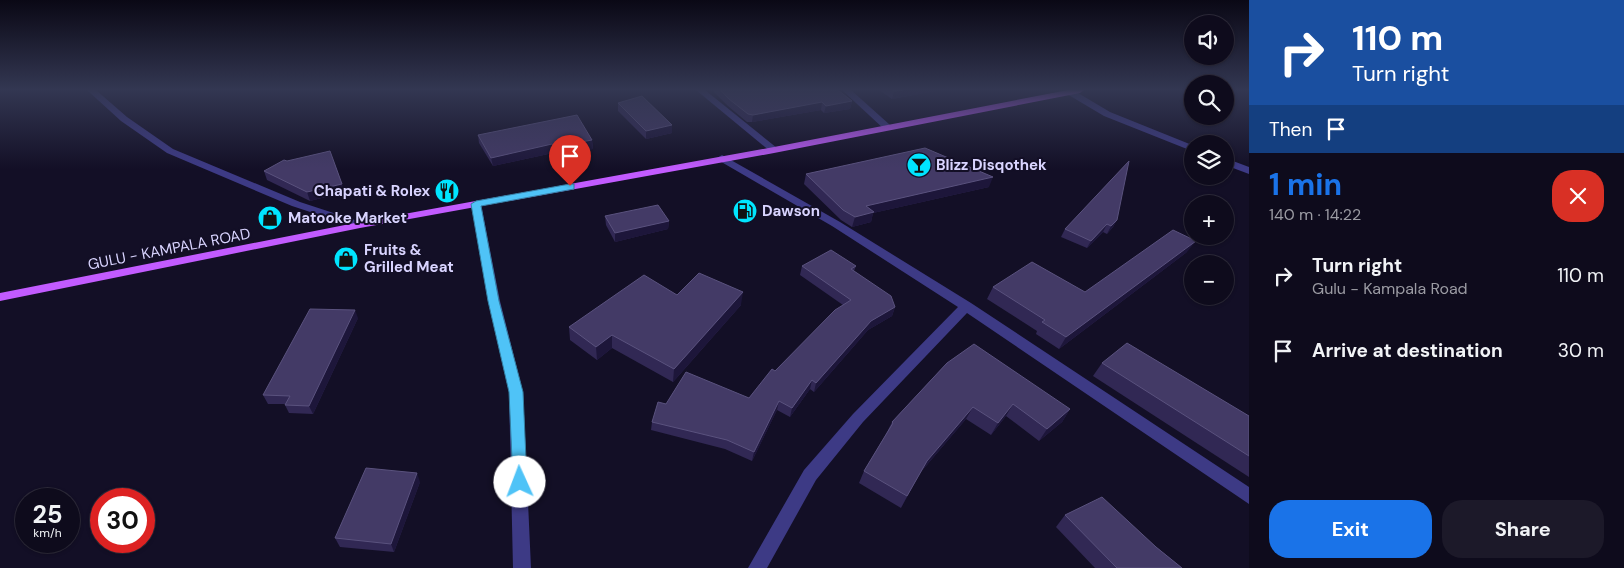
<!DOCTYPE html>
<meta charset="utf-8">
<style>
body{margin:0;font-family:"DM Sans",sans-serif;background:#1c1929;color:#f1f3f6;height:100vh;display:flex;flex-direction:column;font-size:19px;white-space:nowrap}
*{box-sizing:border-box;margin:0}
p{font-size:16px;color:#9b9ba3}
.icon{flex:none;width:28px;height:28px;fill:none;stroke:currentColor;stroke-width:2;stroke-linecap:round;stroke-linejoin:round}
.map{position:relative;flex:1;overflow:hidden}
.panel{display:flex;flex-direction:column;background:#0e0b1c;width:375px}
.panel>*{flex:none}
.banner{background:#1a4fa0;color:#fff;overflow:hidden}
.fabs{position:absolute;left:1184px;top:15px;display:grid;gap:10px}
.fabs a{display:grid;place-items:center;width:50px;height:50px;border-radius:50%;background:#0e0b1c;box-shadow:0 1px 4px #0004,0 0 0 1px #2e2b3b;font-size:25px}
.speed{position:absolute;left:15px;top:488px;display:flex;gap:10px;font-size:25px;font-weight:700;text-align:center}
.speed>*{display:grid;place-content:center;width:65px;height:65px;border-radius:50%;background:#0e0b1c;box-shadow:0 1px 4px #0004,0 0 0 1px #2e2b3b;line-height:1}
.speed small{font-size:12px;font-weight:400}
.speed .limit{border:8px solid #d22;background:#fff;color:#111}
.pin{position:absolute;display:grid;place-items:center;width:42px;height:42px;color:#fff;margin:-51px -21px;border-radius:50% 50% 50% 0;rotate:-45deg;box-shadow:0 0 5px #0007}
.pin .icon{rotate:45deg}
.me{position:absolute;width:55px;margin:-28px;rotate:358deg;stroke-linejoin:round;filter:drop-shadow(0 0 4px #0008)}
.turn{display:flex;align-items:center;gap:18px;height:105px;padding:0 20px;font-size:22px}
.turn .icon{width:65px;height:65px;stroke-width:2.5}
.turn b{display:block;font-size:35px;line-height:42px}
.then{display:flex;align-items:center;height:48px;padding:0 20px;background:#0003;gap:10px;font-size:19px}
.round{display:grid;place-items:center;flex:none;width:52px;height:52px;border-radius:20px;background:#1c1929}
.overview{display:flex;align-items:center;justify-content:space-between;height:85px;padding:0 20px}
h1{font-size:30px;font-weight:700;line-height:38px;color:#1a73e8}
.button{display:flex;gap:10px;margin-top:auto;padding:10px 20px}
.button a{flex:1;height:58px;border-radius:20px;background:#1a73e8;color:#fff;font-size:20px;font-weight:700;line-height:58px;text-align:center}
.button a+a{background:#1c1929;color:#f1f3f6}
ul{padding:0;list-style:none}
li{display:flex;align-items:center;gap:15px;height:75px;padding:0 20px}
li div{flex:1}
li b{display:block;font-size:19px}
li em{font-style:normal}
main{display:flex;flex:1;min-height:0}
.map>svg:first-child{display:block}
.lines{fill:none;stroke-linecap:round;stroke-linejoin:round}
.minor{fill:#3d3a85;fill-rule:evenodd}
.major{fill:#c25bff;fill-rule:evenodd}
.wall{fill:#312854}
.shaded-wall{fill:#1d163a}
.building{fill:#433a66;stroke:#5a527e}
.route{fill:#4fc3f7;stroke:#337fa1}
.labels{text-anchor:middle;stroke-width:4;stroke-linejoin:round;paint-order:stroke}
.poi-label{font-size:15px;font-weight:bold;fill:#d9d4ff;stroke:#130f26;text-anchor:start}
.street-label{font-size:15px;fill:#d9d4ff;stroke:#130f26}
</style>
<main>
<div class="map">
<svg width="1249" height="568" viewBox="0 0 1249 568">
<rect width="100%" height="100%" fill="#130f26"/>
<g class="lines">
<g class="minor">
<polygon points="87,90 96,90 127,117 173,149 300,202 364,223 366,225 364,227 356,227 292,206 167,153 121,121"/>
<polygon points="696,90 705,90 777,148 777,152 771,152"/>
<polygon points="842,90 851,90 890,125 890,129 884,129"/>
<polygon points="1067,90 1073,90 1110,112 1192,145 1192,151 1104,116 1067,94"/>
<polygon points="722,155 840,222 971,303 1249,487 1249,504 967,313 863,422 816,480 767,568 748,568 804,470 853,414 958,307 832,226 718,160 717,158"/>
<polygon points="1225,158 1249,167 1249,174 1225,165"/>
<polygon points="476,201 481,204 500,301 523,392 531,568 513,568 509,392 488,301 471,204"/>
</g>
<polygon class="major" points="1068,90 1084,90 1080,93 774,153 360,228 0,301 0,293 360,222 774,147"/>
</g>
<g class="wall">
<polygon points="712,90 838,90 852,101 850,109 824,113 821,110 752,122 747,122 728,106"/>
<polygon points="879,90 941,90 892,99"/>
<polygon points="618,103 672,133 646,139 618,111"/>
<polygon points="478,135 592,140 593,149 554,156 553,153 493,166 479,143"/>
<polygon points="264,171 345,192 310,201 267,180"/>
<polygon points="806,174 989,187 873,213 871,222 852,227 841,220 804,184"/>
<polygon points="605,216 669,221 668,229 615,242 606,225"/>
<polygon points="1117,220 1113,227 1107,234 1103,232 1087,248 1061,237 1065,229"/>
<polygon points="1187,252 1059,349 1036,334 1037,331 987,299 993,287 1085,292"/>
<polygon points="802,266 856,266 854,271 895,307 892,316 868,330 814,392 810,389 790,417 777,410 752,461 725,449 651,430 652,422 666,404 749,398 775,371 843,305 800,275"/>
<polygon points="677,295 741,305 673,382 612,348 597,360 570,340 569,327"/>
<polygon points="358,318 313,414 289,413 285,405 285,404 268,404 263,395"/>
<polygon points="947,363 1070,409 1062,422 1039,441 1006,416 991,435 966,419 920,473 901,508 859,483 864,471 886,434 892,422"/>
<polygon points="1102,363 1249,416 1249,477 1093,376"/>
<polygon points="420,482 394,552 340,547 335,538"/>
<polygon points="1065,515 1156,547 1182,568 1095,568 1056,527"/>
</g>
<g class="shaded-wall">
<polygon points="903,90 941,90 892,99 894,91"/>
<polygon points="852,101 850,109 824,113 826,106"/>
<polygon points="822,102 821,110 752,122 753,115"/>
<polygon points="672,125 672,133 646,139 646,131"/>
<polygon points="592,140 593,149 554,156 554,147"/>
<polygon points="552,144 553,153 493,166 491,158"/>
<polygon points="993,177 989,187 873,213 871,222 852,227 855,217 866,206"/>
<polygon points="342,184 345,192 310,201 307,192"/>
<polygon points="1117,220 1113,227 1107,234 1111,226"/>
<polygon points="669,221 668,229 615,242 615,233"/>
<polygon points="1107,224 1103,232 1087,248 1091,241"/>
<polygon points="1196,241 1187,252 1059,349 1066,337"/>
<polygon points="743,292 741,305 673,382 674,369"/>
<polygon points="895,307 892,316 868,330 814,392 816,383 871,321"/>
<polygon points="355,310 358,318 313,414 309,406"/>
<polygon points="612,335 612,348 597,360 596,347"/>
<polygon points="812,380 810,389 790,417 792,408"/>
<polygon points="779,401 777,410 752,461 754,452"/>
<polygon points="1013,404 1006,416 991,435 998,423"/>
<polygon points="973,407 966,419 920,473 901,508 927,461"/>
<polygon points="1070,409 1062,422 1039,441 1047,429"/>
<polygon points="417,473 420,482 394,552 391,544"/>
</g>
<g class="building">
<polygon points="720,90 838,90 852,101 826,106 822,102 753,115 748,114 729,99"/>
<polygon points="892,90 903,90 894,91"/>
<polygon points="642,96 672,125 646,131 618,103"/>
<polygon points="577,115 592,140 554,147 552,144 491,158 478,135"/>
<polygon points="925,148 993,177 866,206 874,212 855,217 843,210 806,174"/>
<polygon points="330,151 342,184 307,192 264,171 284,160 287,161"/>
<polygon points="1129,161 1117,220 1111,226 1107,224 1091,241 1065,229"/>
<polygon points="658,205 669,221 615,233 605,216"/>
<polygon points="1173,230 1196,241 1066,337 1042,322 1045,320 993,287 1032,262 1085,292"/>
<polygon points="831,250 856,266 851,269 891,296 895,307 871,321 816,383 812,380 792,408 779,401 754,452 727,440 652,422 658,402 666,404 686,372 749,398 772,369 775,371 835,310 851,300 802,266"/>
<polygon points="699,273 743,292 674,369 612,335 596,347 569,327 644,275 677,295"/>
<polygon points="310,309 355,310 309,406 285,405 290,396 263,395"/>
<polygon points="1127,343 1249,416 1249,456 1102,363"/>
<polygon points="974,344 1070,409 1047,429 1013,404 998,423 973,407 927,461 907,496 864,471 893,423 892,422 947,363"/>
<polygon points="366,468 417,473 391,544 335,538"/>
<polygon points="1102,497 1156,547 1182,568 1117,568 1065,515"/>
</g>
<linearGradient id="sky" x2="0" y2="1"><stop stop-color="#0a0815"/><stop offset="0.53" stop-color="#333752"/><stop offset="1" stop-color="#333752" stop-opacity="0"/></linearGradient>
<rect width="1249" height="169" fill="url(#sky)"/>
<polygon class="route" points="570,184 574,184 574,189 481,206 499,301 523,392 527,482 525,487 520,489 515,487 513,482 509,392 488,301 471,204 476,201"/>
<defs>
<symbol id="bar-disc" viewBox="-11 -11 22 22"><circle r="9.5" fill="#00e5ff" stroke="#130f26"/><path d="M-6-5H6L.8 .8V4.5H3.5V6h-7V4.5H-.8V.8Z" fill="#111"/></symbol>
<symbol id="restaurant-disc" viewBox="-11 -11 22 22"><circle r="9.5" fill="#00e5ff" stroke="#130f26"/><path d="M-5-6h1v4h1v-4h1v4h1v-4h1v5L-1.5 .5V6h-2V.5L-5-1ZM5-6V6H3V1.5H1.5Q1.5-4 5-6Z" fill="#111"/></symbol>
<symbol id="fuel-disc" viewBox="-11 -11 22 22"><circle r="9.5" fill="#00e5ff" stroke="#130f26"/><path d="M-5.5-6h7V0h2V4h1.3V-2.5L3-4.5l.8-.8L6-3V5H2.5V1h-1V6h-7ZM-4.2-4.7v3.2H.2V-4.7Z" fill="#111"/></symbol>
<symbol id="shop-disc" viewBox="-11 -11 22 22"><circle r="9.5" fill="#00e5ff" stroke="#130f26"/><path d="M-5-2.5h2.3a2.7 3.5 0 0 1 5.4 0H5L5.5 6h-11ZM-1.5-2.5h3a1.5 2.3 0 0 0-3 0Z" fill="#111"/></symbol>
</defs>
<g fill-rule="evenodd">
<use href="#bar-disc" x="905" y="151" width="28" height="28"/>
<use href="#restaurant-disc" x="433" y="177" width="28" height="28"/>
<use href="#fuel-disc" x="731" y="197" width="28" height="28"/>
<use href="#shop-disc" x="256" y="204" width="28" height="28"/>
<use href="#shop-disc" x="332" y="245" width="28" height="28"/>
</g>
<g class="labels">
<g class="poi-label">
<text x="936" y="170">Blizz Disqothek</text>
<text x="430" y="196" text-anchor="end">Chapati &amp; Rolex</text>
<text x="762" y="216">Dawson</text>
<text x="288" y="223">Matooke Market</text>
<text x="364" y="255">Fruits &amp;<tspan x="364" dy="17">Grilled Meat</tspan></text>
</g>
<g class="street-label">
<text transform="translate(169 249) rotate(-11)" y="5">GULU - KAMPALA ROAD</text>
</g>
</g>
</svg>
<div class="fabs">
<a><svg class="icon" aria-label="sound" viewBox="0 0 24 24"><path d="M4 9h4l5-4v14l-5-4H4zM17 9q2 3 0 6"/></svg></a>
<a><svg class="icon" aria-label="search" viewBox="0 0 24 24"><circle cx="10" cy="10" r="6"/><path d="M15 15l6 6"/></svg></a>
<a><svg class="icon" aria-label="layers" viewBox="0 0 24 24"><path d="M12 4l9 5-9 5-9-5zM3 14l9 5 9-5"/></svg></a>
<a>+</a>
<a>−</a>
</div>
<div class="speed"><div>25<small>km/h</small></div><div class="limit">30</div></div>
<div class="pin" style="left:570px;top:186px;background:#d93025"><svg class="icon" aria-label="arrive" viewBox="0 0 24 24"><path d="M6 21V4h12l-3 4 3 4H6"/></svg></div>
<svg class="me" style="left:520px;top:482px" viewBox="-20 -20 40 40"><circle r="19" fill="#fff"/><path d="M0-13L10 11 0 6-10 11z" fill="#4fc3f7"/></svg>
</div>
<section class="panel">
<div class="banner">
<div class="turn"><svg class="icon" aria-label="right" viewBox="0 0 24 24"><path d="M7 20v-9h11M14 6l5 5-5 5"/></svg><div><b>110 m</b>Turn right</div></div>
<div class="then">Then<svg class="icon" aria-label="arrive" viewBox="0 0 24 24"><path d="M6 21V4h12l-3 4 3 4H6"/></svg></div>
</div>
<div class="overview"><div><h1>1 min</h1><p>140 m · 14:22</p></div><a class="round" style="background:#d93025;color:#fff"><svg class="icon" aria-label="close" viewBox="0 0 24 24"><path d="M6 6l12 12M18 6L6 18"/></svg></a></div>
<ul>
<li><svg class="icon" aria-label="right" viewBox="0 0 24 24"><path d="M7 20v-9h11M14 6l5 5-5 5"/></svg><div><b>Turn right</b><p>Gulu - Kampala Road</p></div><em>110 m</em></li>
<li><svg class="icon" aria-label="arrive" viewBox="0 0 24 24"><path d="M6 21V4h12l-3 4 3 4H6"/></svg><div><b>Arrive at destination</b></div><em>30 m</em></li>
</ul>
<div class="button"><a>Exit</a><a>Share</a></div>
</section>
</main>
